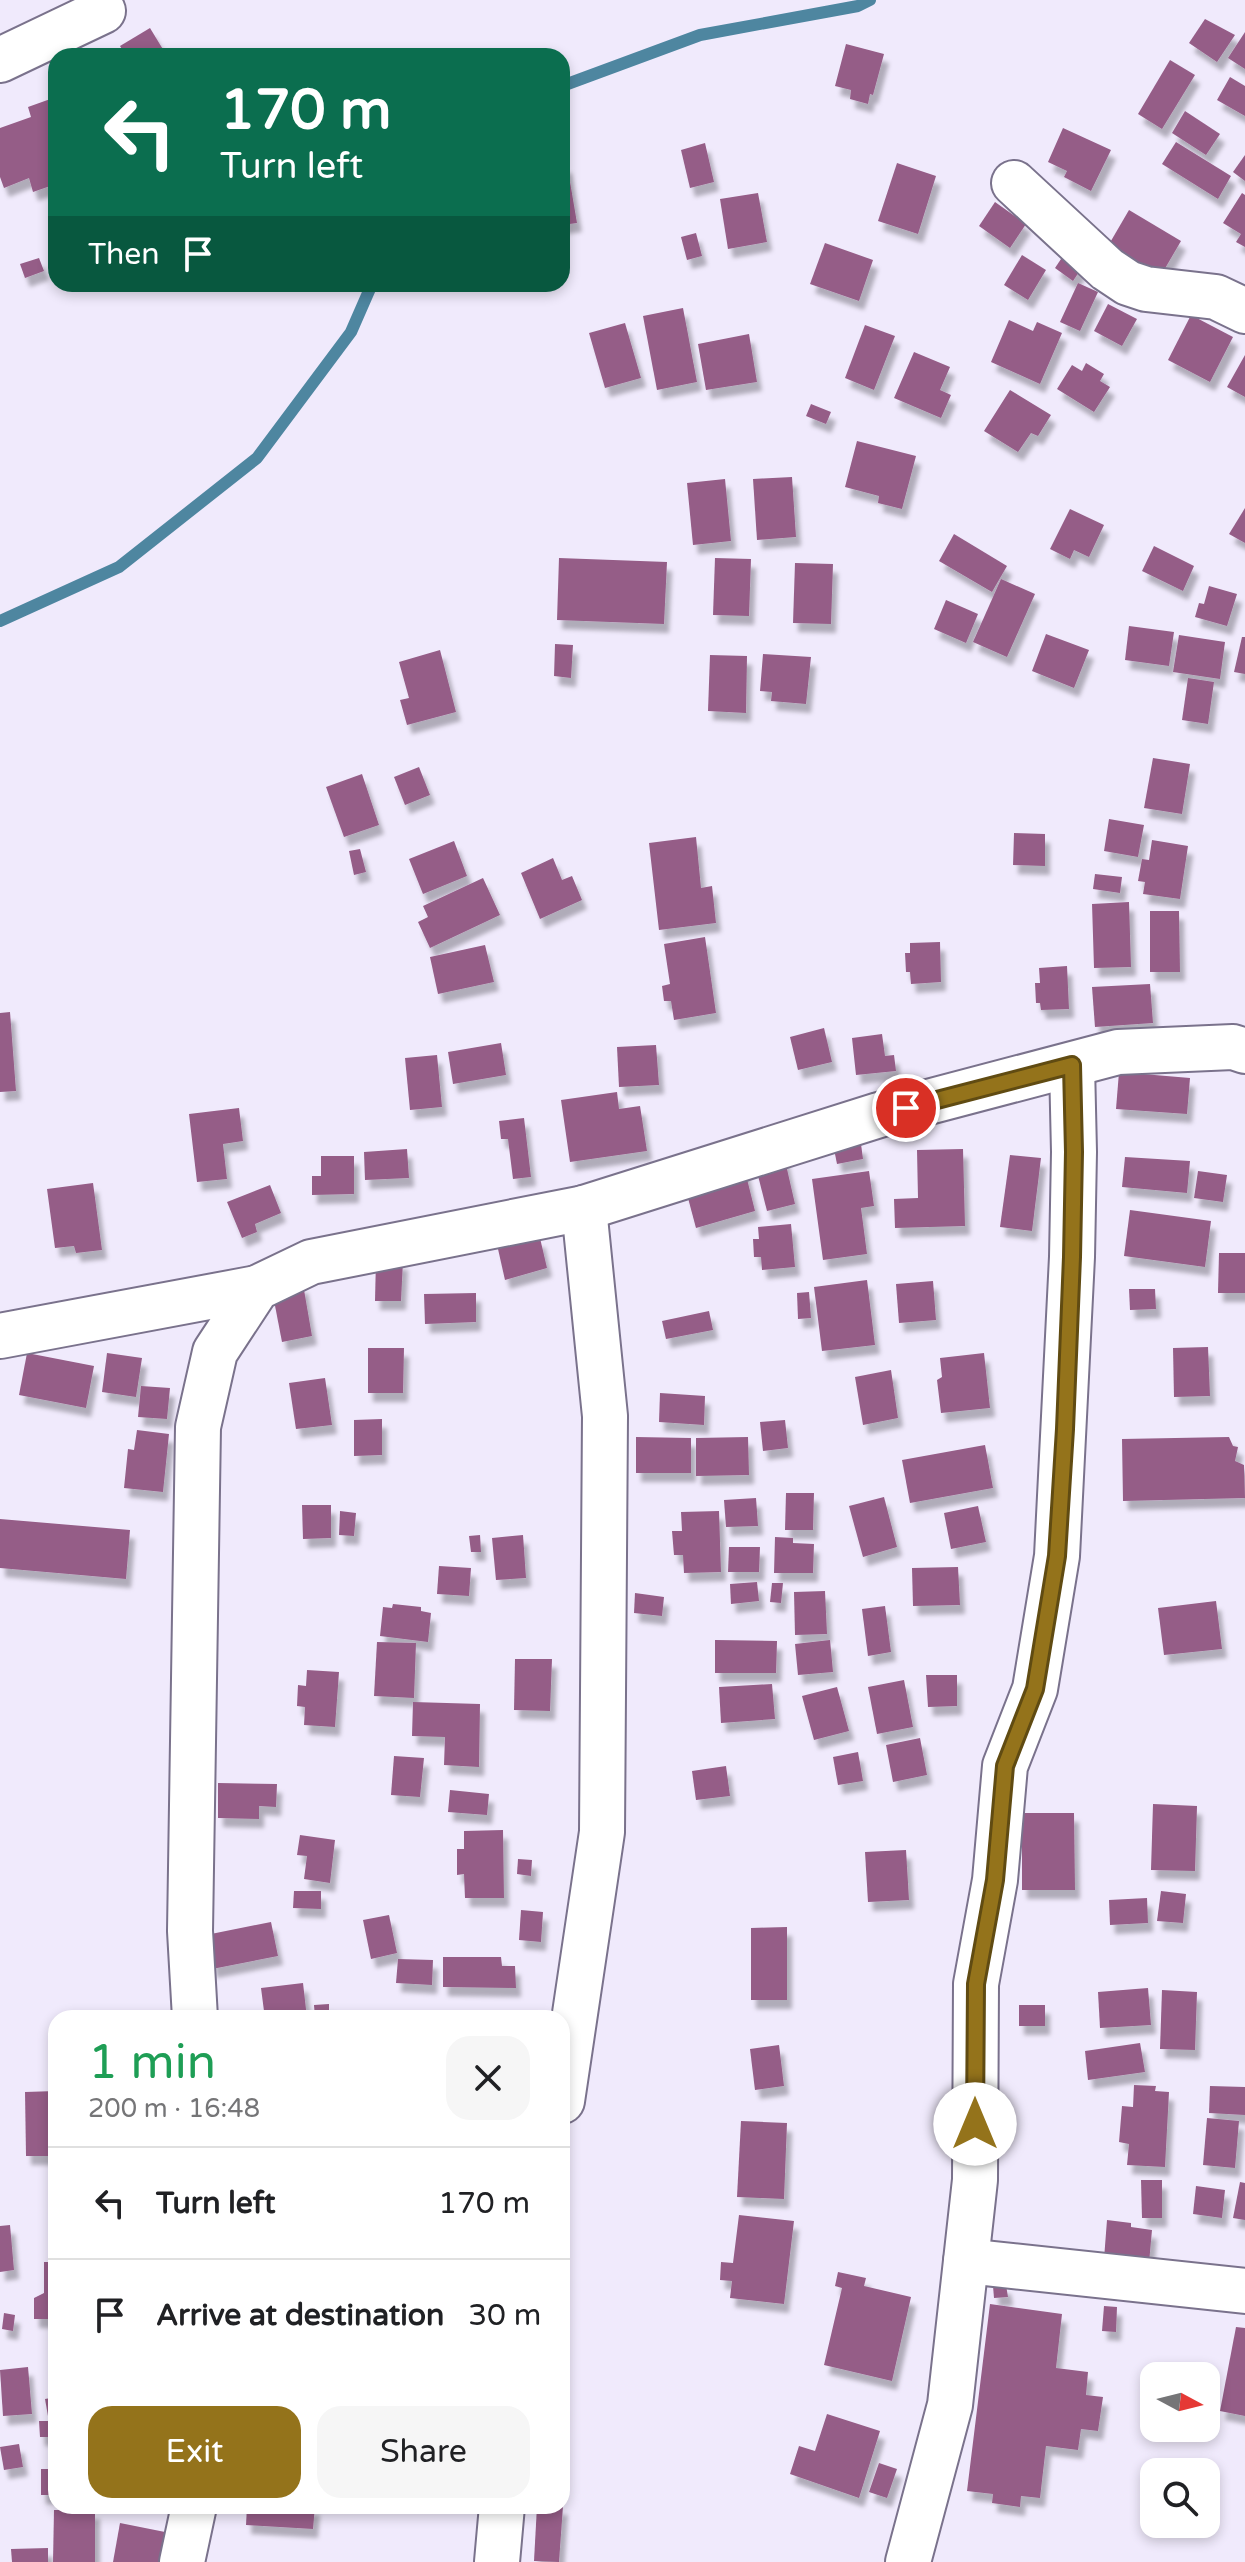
<!DOCTYPE html>
<meta charset="utf-8">
<style>
body{margin:0;font-family:"Varela Round",sans-serif;background:#f6f6f6;color:#202124;height:100vh;display:flex;flex-direction:column;font-size:30px;white-space:nowrap}
*{box-sizing:border-box;margin:0}
p{font-size:26px;color:#757577}
.icon{flex:none;width:44px;height:44px;fill:none;stroke:currentColor;stroke-width:2;stroke-linecap:round;stroke-linejoin:round}
.map{position:relative;flex:1;overflow:hidden}
.drawer{position:absolute;left:48px;top:2010px;width:522px;height:504px;display:flex;flex-direction:column;background:#fff;border-radius:24px;box-shadow:0 4px 12px #0003}
.drawer>*{flex:none}
.banner{position:absolute;left:48px;top:48px;width:522px;height:244px;border-radius:24px;box-shadow:0 4px 12px #0003;background:#0b6e4f;color:#fff;overflow:hidden}
.needle{width:52px;rotate:97deg}
.fabs{position:absolute;left:1140px;top:2362px;display:grid;gap:16px}
.fabs a{display:grid;place-items:center;width:80px;height:80px;border-radius:16px;background:#fff;box-shadow:0 4px 12px #0003;font-size:40px}
.pin{position:absolute;display:grid;place-items:center;width:68px;height:68px;color:#fff;margin:-34px;border:4px solid #fff;border-radius:50%;box-shadow:0 2px 8px #0007}
.me{position:absolute;width:88px;margin:-44px;rotate:0deg;stroke-linejoin:round;filter:drop-shadow(0 0 6px #0008)}
.turn{display:flex;align-items:center;gap:28px;height:168px;padding:0 40px;font-size:36px}
.turn .icon{width:104px;height:104px;stroke-width:2.5}
.turn b{display:block;font-size:56px;line-height:68px}
.then{display:flex;align-items:center;height:76px;padding:0 40px;background:#0003;gap:16px;font-size:30px}
.round{display:grid;place-items:center;flex:none;width:84px;height:84px;border-radius:24px;background:#f6f6f6}
.overview{display:flex;align-items:center;justify-content:space-between;height:136px;padding:0 40px}
h1{font-size:48px;font-weight:600;line-height:60px;color:#1e9e55}
.action{display:flex;gap:16px;margin-top:auto;padding:16px 40px}
.action a{flex:1;height:92px;border-radius:24px;background:#94731b;color:#fff;font-size:32px;font-weight:600;line-height:92px;text-align:center}
.action a+a{background:#f6f6f6;color:#202124}
ul{padding:0;list-style:none}
li{display:flex;align-items:center;gap:24px;height:112px;padding:0 40px;border-top:2px solid #e0e0e0}
li div{flex:1}
li b{display:block;font-size:30px}
li em{font-style:normal}
.map>svg:first-child{display:block}
.lines{fill:none;stroke-linecap:round;stroke-linejoin:round}
.stream{stroke:#4e86a0;stroke-width:12}
.building{fill:#955d87;filter:url(#shadow)}
.minor-casing{stroke:#7a728c;stroke-width:48}
.minor{stroke:#fff;stroke-width:44}
.route-casing{stroke:#604b12;stroke-width:20}
.route{stroke:#94731b;stroke-width:14}
</style>
<div class="map">
<svg width="1245" height="2562" viewBox="0 0 1245 2562">
<defs>
<filter id="shadow"><feDropShadow dx="5" dy="9" stdDeviation="2" flood-color="#0004"/></filter>
</defs>
<rect width="100%" height="100%" fill="#f0eafc"/>
<g class="lines">
<g class="stream">
<polyline points="562,86 700,35 858,6 870,0"/>
<polyline points="0,621 119,567 257,458 351,332 372,284"/>
</g>
</g>
<g class="building">
<polygon points="1205,19 1235,35 1217,62 1189,43"/>
<polygon points="150,28 167,56 126,56 120,46"/>
<polygon points="1245,32 1245,69 1228,58"/>
<polygon points="846,44 884,54 873,95 870,94 868,104 850,99 851,90 835,86"/>
<polygon points="1170,60 1195,75 1162,129 1138,114"/>
<polygon points="1230,77 1245,86 1245,116 1217,100"/>
<polygon points="56,97 56,184 33,192 29,178 4,188 0,177 0,128 31,117 28,107"/>
<polygon points="1185,111 1220,134 1206,155 1172,133"/>
<polygon points="1063,128 1111,150 1091,191 1064,177 1067,171 1048,162"/>
<polygon points="1176,142 1231,176 1218,199 1162,164"/>
<polygon points="705,143 714,182 690,188 681,150"/>
<polygon points="1245,155 1245,181 1233,172"/>
<polygon points="897,163 936,176 918,234 878,221"/>
<polygon points="567,164 577,223 562,225 562,165"/>
<polygon points="758,193 767,242 728,249 720,199"/>
<polygon points="1242,193 1245,195 1245,247 1236,242 1241,234 1223,223"/>
<polygon points="995,202 1026,224 1010,248 979,226"/>
<polygon points="1129,210 1181,241 1160,277 1108,246"/>
<polygon points="696,233 702,256 687,260 681,237"/>
<polygon points="825,243 873,260 859,301 810,284"/>
<polygon points="1022,255 1046,270 1028,300 1004,285"/>
<polygon points="1063,256 1081,269 1073,281 1055,268"/>
<polygon points="39,258 44,271 25,278 20,264"/>
<polygon points="1078,283 1098,292 1080,331 1060,322"/>
<polygon points="1108,304 1137,319 1122,346 1094,331"/>
<polygon points="683,308 697,382 657,390 643,316"/>
<polygon points="1191,315 1233,337 1210,382 1168,360"/>
<polygon points="1009,320 1033,331 1037,322 1062,333 1040,384 991,362"/>
<polygon points="625,323 641,378 605,388 589,333"/>
<polygon points="865,325 895,336 874,390 845,378"/>
<polygon points="749,334 757,382 706,390 698,344"/>
<polygon points="914,352 950,367 940,390 951,395 941,418 894,398"/>
<polygon points="1245,355 1245,397 1227,387"/>
<polygon points="1086,363 1104,374 1100,381 1110,387 1094,412 1057,389 1072,365 1082,371"/>
<polygon points="1010,390 1051,415 1038,436 1031,433 1018,452 984,431"/>
<polygon points="811,404 831,412 826,424 806,416"/>
<polygon points="857,441 916,456 902,509 878,503 879,496 845,487"/>
<polygon points="792,477 796,537 757,540 753,479"/>
<polygon points="725,479 731,541 693,545 687,483"/>
<polygon points="1245,508 1245,543 1229,534"/>
<polygon points="1070,509 1104,525 1089,557 1074,550 1070,559 1050,549"/>
<polygon points="954,534 1007,566 992,592 939,561"/>
<polygon points="1154,546 1194,566 1183,591 1142,571"/>
<polygon points="559,558 667,562 664,624 557,620"/>
<polygon points="715,558 751,559 749,616 713,615"/>
<polygon points="795,563 833,564 831,624 793,623"/>
<polygon points="1001,579 1035,594 1007,657 973,642"/>
<polygon points="1209,586 1237,594 1227,626 1195,617 1199,603 1204,604"/>
<polygon points="946,600 978,614 966,643 934,629"/>
<polygon points="1129,626 1174,632 1169,666 1125,660"/>
<polygon points="1046,634 1089,650 1074,688 1032,671"/>
<polygon points="1179,635 1225,642 1220,679 1173,672"/>
<polygon points="1242,637 1245,637 1245,674 1234,672"/>
<polygon points="555,644 573,645 571,678 554,676"/>
<polygon points="440,650 456,712 407,725 400,700 409,698 399,662"/>
<polygon points="763,654 811,657 806,704 771,701 772,692 760,691"/>
<polygon points="710,655 747,656 746,713 708,711"/>
<polygon points="1188,678 1214,682 1208,724 1182,720"/>
<polygon points="1153,758 1190,764 1182,814 1144,808"/>
<polygon points="419,767 430,795 405,805 394,777"/>
<polygon points="362,774 379,825 344,837 326,787"/>
<polygon points="1109,819 1144,825 1138,857 1104,851"/>
<polygon points="1014,833 1045,834 1045,866 1013,865"/>
<polygon points="696,837 701,888 712,886 716,923 659,930 649,843"/>
<polygon points="1152,840 1188,846 1180,899 1143,894 1145,882 1138,881 1142,859 1149,860"/>
<polygon points="454,841 467,876 423,894 409,859"/>
<polygon points="360,849 366,872 354,875 349,851"/>
<polygon points="553,858 562,880 572,876 582,900 540,919 521,873"/>
<polygon points="1095,874 1122,877 1120,893 1093,889"/>
<polygon points="483,878 500,915 430,948 418,922 428,917 423,906"/>
<polygon points="1129,902 1131,967 1094,968 1092,904"/>
<polygon points="1150,911 1179,911 1180,972 1150,972"/>
<polygon points="705,937 716,1013 674,1020 671,1001 664,1001 662,986 670,984 664,944"/>
<polygon points="940,942 941,982 911,984 910,972 906,972 905,953 910,953 910,943"/>
<polygon points="485,945 494,982 438,994 430,957"/>
<polygon points="1067,966 1069,1009 1041,1010 1040,1003 1036,1003 1035,983 1040,983 1039,968"/>
<polygon points="1150,984 1153,1023 1095,1027 1092,987"/>
<polygon points="10,1012 16,1091 0,1092 0,1013"/>
<polygon points="824,1028 832,1062 798,1070 790,1037"/>
<polygon points="882,1034 885,1056 894,1055 896,1071 856,1075 852,1038"/>
<polygon points="501,1043 506,1075 453,1084 448,1052"/>
<polygon points="656,1045 659,1085 619,1087 617,1047"/>
<polygon points="437,1055 442,1107 410,1110 405,1058"/>
<polygon points="1119,1072 1190,1078 1187,1114 1116,1109"/>
<polygon points="617,1092 619,1109 640,1106 647,1151 570,1162 561,1100"/>
<polygon points="239,1108 243,1141 223,1144 227,1179 197,1182 189,1114"/>
<polygon points="524,1118 531,1177 513,1179 508,1139 501,1139 499,1121"/>
<polygon points="861,1144 863,1159 837,1164 834,1149"/>
<polygon points="407,1149 409,1178 365,1180 364,1152"/>
<polygon points="963,1149 965,1226 895,1228 894,1199 918,1198 917,1150"/>
<polygon points="1010,1155 1041,1158 1032,1231 1000,1227"/>
<polygon points="321,1156 354,1156 354,1194 312,1195 312,1176 321,1176"/>
<polygon points="784,1156 795,1204 767,1211 755,1164"/>
<polygon points="1125,1157 1190,1161 1187,1193 1122,1187"/>
<polygon points="744,1167 755,1211 696,1228 684,1183"/>
<polygon points="869,1171 874,1206 861,1208 867,1254 823,1260 812,1179"/>
<polygon points="1198,1171 1227,1175 1223,1202 1194,1198"/>
<polygon points="93,1183 102,1250 76,1253 74,1246 55,1248 47,1189"/>
<polygon points="270,1185 281,1213 255,1224 257,1232 242,1238 227,1202"/>
<polygon points="1130,1210 1211,1221 1205,1267 1124,1256"/>
<polygon points="791,1224 795,1267 762,1270 761,1257 754,1257 753,1239 759,1239 758,1227"/>
<polygon points="540,1238 547,1268 505,1280 498,1249"/>
<polygon points="1219,1253 1245,1253 1245,1293 1218,1293"/>
<polygon points="376,1259 403,1261 401,1301 375,1301"/>
<polygon points="867,1280 875,1345 822,1351 814,1287"/>
<polygon points="933,1281 936,1320 899,1323 896,1284"/>
<polygon points="303,1284 312,1336 282,1342 272,1290"/>
<polygon points="1129,1289 1155,1289 1156,1309 1130,1310"/>
<polygon points="809,1292 811,1318 798,1319 797,1293"/>
<polygon points="476,1293 476,1322 425,1324 424,1294"/>
<polygon points="709,1311 713,1330 666,1339 662,1321"/>
<polygon points="1208,1347 1210,1396 1174,1397 1173,1348"/>
<polygon points="368,1348 404,1348 403,1393 368,1393"/>
<polygon points="27,1353 94,1366 86,1408 19,1395"/>
<polygon points="107,1353 142,1358 136,1397 102,1392"/>
<polygon points="984,1353 990,1408 941,1413 937,1380 942,1377 940,1358"/>
<polygon points="891,1370 898,1418 863,1425 855,1377"/>
<polygon points="325,1378 332,1425 296,1429 289,1383"/>
<polygon points="141,1386 170,1388 167,1419 138,1417"/>
<polygon points="660,1393 705,1396 704,1425 659,1422"/>
<polygon points="382,1419 382,1455 354,1456 354,1420"/>
<polygon points="785,1420 788,1448 763,1451 760,1422"/>
<polygon points="137,1430 169,1434 163,1492 124,1488 128,1449 134,1450"/>
<polygon points="636,1437 691,1438 691,1473 636,1473"/>
<polygon points="748,1437 749,1475 696,1476 696,1438"/>
<polygon points="1229,1437 1233,1446 1238,1447 1235,1461 1244,1465 1245,1498 1123,1501 1122,1439"/>
<polygon points="985,1445 993,1488 910,1503 902,1460"/>
<polygon points="786,1493 814,1493 813,1530 785,1530"/>
<polygon points="884,1497 897,1547 863,1557 849,1506"/>
<polygon points="756,1498 758,1526 726,1527 724,1500"/>
<polygon points="302,1505 331,1505 331,1538 303,1539"/>
<polygon points="978,1506 986,1542 951,1549 944,1513"/>
<polygon points="340,1511 356,1513 354,1536 339,1535"/>
<polygon points="719,1511 721,1572 684,1573 683,1555 674,1555 672,1531 682,1531 681,1512"/>
<polygon points="0,1519 130,1530 126,1579 0,1568"/>
<polygon points="480,1535 481,1552 471,1552 469,1536"/>
<polygon points="523,1535 526,1578 496,1580 492,1538"/>
<polygon points="775,1537 793,1538 793,1543 814,1544 813,1573 774,1573"/>
<polygon points="729,1547 760,1547 759,1572 728,1572"/>
<polygon points="439,1566 471,1568 469,1596 437,1594"/>
<polygon points="958,1567 960,1605 913,1606 912,1568"/>
<polygon points="757,1582 759,1601 731,1604 730,1584"/>
<polygon points="772,1583 783,1583 781,1603 770,1602"/>
<polygon points="825,1591 827,1634 795,1635 794,1592"/>
<polygon points="635,1593 664,1597 662,1616 634,1613"/>
<polygon points="1216,1601 1222,1649 1164,1655 1158,1608"/>
<polygon points="393,1604 421,1607 421,1611 431,1613 428,1642 380,1636 383,1607 392,1608"/>
<polygon points="885,1606 891,1652 868,1656 862,1609"/>
<polygon points="715,1640 777,1641 776,1673 715,1673"/>
<polygon points="830,1640 833,1672 798,1675 795,1644"/>
<polygon points="377,1642 416,1643 414,1698 374,1696"/>
<polygon points="515,1659 552,1659 550,1711 514,1710"/>
<polygon points="307,1670 339,1672 335,1727 304,1725 305,1707 297,1706 298,1685 306,1686"/>
<polygon points="926,1675 957,1675 957,1706 928,1707"/>
<polygon points="904,1680 913,1727 877,1734 868,1687"/>
<polygon points="772,1684 775,1719 721,1723 719,1687"/>
<polygon points="837,1687 849,1731 814,1740 802,1696"/>
<polygon points="413,1702 480,1704 479,1767 444,1765 445,1737 412,1736"/>
<polygon points="920,1738 927,1775 893,1782 886,1745"/>
<polygon points="858,1752 863,1781 838,1785 833,1757"/>
<polygon points="394,1756 424,1758 420,1797 391,1795"/>
<polygon points="726,1766 730,1796 696,1800 692,1771"/>
<polygon points="218,1783 277,1784 276,1807 259,1806 259,1819 218,1818"/>
<polygon points="450,1790 489,1794 487,1815 448,1812"/>
<polygon points="1153,1804 1197,1806 1195,1871 1151,1870"/>
<polygon points="1022,1813 1074,1813 1075,1890 1022,1890"/>
<polygon points="503,1830 504,1898 465,1898 464,1874 457,1875 457,1849 464,1849 464,1831"/>
<polygon points="300,1835 335,1840 330,1883 304,1879 307,1856 297,1855"/>
<polygon points="906,1850 909,1900 868,1902 865,1852"/>
<polygon points="518,1859 532,1860 531,1876 517,1874"/>
<polygon points="294,1891 321,1891 321,1909 293,1908"/>
<polygon points="1161,1891 1186,1894 1183,1923 1157,1921"/>
<polygon points="1147,1898 1148,1923 1110,1925 1109,1900"/>
<polygon points="521,1910 543,1912 541,1942 519,1940"/>
<polygon points="389,1915 397,1953 371,1959 363,1920"/>
<polygon points="271,1922 278,1956 212,1969 206,1935"/>
<polygon points="787,1927 787,2000 751,2000 751,1928"/>
<polygon points="443,1957 501,1957 502,1966 515,1966 516,1988 443,1987"/>
<polygon points="398,1959 433,1960 432,1985 396,1983"/>
<polygon points="303,1983 307,2018 250,2018 249,2012 264,2011 261,1988"/>
<polygon points="1148,1988 1151,2025 1100,2028 1098,1992"/>
<polygon points="1162,1990 1197,1992 1195,2050 1160,2049"/>
<polygon points="329,2004 329,2018 315,2018 314,2005"/>
<rect x="1019" y="2005" width="26" height="21"/>
<polygon points="1140,2043 1145,2072 1088,2080 1085,2051"/>
<polygon points="779,2045 784,2086 755,2090 750,2049"/>
<polygon points="1134,2085 1156,2086 1155,2091 1169,2092 1165,2167 1127,2165 1129,2144 1119,2142 1122,2106 1133,2107"/>
<polygon points="1210,2086 1245,2087 1245,2115 1209,2113"/>
<polygon points="56,2091 56,2156 26,2156 25,2092"/>
<polygon points="1207,2118 1239,2121 1235,2168 1203,2165"/>
<polygon points="741,2121 787,2123 784,2199 737,2197"/>
<polygon points="1141,2180 1162,2180 1162,2218 1142,2218"/>
<polygon points="1240,2182 1245,2183 1245,2220 1233,2218"/>
<polygon points="1196,2186 1225,2190 1222,2218 1193,2214"/>
<polygon points="739,2215 794,2221 784,2304 730,2298 732,2281 720,2280 721,2262 733,2263"/>
<polygon points="1107,2220 1131,2223 1131,2227 1152,2230 1149,2263 1104,2259"/>
<polygon points="10,2225 14,2270 0,2272 0,2226"/>
<polygon points="44,2262 56,2262 56,2319 34,2319 34,2298 44,2293"/>
<polygon points="838,2272 866,2278 864,2286 911,2297 892,2381 824,2365 842,2288 835,2286"/>
<polygon points="1006,2285 1008,2297 994,2298 993,2286"/>
<polygon points="990,2304 1062,2314 1056,2368 1088,2372 1086,2395 1103,2397 1098,2431 1081,2429 1078,2450 1046,2446 1040,2498 1021,2496 1020,2507 992,2503 993,2494 967,2491"/>
<polygon points="1104,2306 1117,2307 1116,2332 1102,2331"/>
<polygon points="4,2313 15,2315 13,2331 2,2329"/>
<polygon points="1236,2327 1245,2328 1245,2416 1220,2411"/>
<polygon points="28,2367 32,2414 3,2416 0,2370"/>
<polygon points="56,2397 56,2414 48,2416 45,2399"/>
<polygon points="827,2414 880,2431 859,2498 790,2474 799,2446 815,2451"/>
<polygon points="39,2421 56,2421 56,2437 40,2437"/>
<polygon points="19,2444 23,2467 4,2470 0,2447"/>
<polygon points="879,2463 897,2469 887,2498 869,2492"/>
<rect x="41" y="2469" width="15" height="26"/>
<polygon points="247,2506 315,2506 313,2529 246,2525"/>
<polygon points="537,2506 563,2506 559,2562 534,2561"/>
<polygon points="54,2510 95,2510 95,2562 53,2562"/>
<polygon points="120,2523 165,2532 160,2562 113,2562"/>
<polygon points="48,2548 48,2562 12,2562 11,2549"/>
</g>
<g class="lines">
<defs>
<g id="minor">
<polyline points="0,60 103,11"/>
<polyline points="1014,183 1107,269 1128,283 1146,289 1216,297 1245,311"/>
<polyline points="0,1336 257,1288"/>
<polyline points="195,2018 190,1931 198,1427 215,1352 257,1288 311,1262 584,1208 879,1115 1118,1052 1233,1047 1245,1051"/>
<polyline points="562,2101 602,1832 605,1416 584,1208"/>
<polyline points="966,2261 1245,2291"/>
<polyline points="182,2562 194,2506"/>
<polyline points="497,2562 502,2506"/>
<polyline points="908,2562 950,2405 975,2180 976,1984 995,1880 1005,1766 1035,1689 1057,1556 1072,1257 1074,1152 1072,1065"/>
</g>
</defs>
<use href="#minor" class="minor-casing"/>
<use href="#minor" class="minor"/>
</g>
<g class="lines">
<defs>
<polyline id="route" points="906,1108 1072,1065 1074,1152 1072,1257 1065,1429 1057,1556 1035,1689 1005,1766 995,1880 976,1984 975,2124"/>
</defs>
<use href="#route" class="route-casing"/>
<use href="#route" class="route"/>
</g>
</svg>
<div class="fabs">
<a><svg class="needle" viewBox="-14 -14 28 28"><path d="M0-13l5 13h-10z" fill="#e53935"/><path d="M0 13l5-13h-10z" fill="#757577"/></svg></a>
<a><svg class="icon" aria-label="search" viewBox="0 0 24 24"><circle cx="10" cy="10" r="6"/><path d="M15 15l6 6"/></svg></a>
</div>
<div class="pin" style="left:906px;top:1108px;background:#d93025"><svg class="icon" aria-label="arrive" viewBox="0 0 24 24"><path d="M6 21V4h12l-3 4 3 4H6"/></svg></div>
<svg class="me" style="left:975px;top:2124px" viewBox="-20 -20 40 40"><circle r="19" fill="#fff"/><path d="M0-13L10 11 0 6-10 11z" fill="#94731b"/></svg>
<div class="banner">
<div class="turn"><svg class="icon" aria-label="left" viewBox="0 0 24 24"><path d="M17 20v-9H6M10 6l-5 5 5 5"/></svg><div><b>170 m</b>Turn left</div></div>
<div class="then">Then<svg class="icon" aria-label="arrive" viewBox="0 0 24 24"><path d="M6 21V4h12l-3 4 3 4H6"/></svg></div>
</div>
<section class="drawer">
<div class="overview"><div><h1>1 min</h1><p>200 m · 16:48</p></div><a class="round"><svg class="icon" aria-label="close" viewBox="0 0 24 24"><path d="M6 6l12 12M18 6L6 18"/></svg></a></div>
<ul>
<li><svg class="icon" aria-label="left" viewBox="0 0 24 24"><path d="M17 20v-9H6M10 6l-5 5 5 5"/></svg><div><b>Turn left</b></div><em>170 m</em></li>
<li><svg class="icon" aria-label="arrive" viewBox="0 0 24 24"><path d="M6 21V4h12l-3 4 3 4H6"/></svg><div><b>Arrive at destination</b></div><em>30 m</em></li>
</ul>
<div class="action"><a>Exit</a><a>Share</a></div>
</section>
</div>
